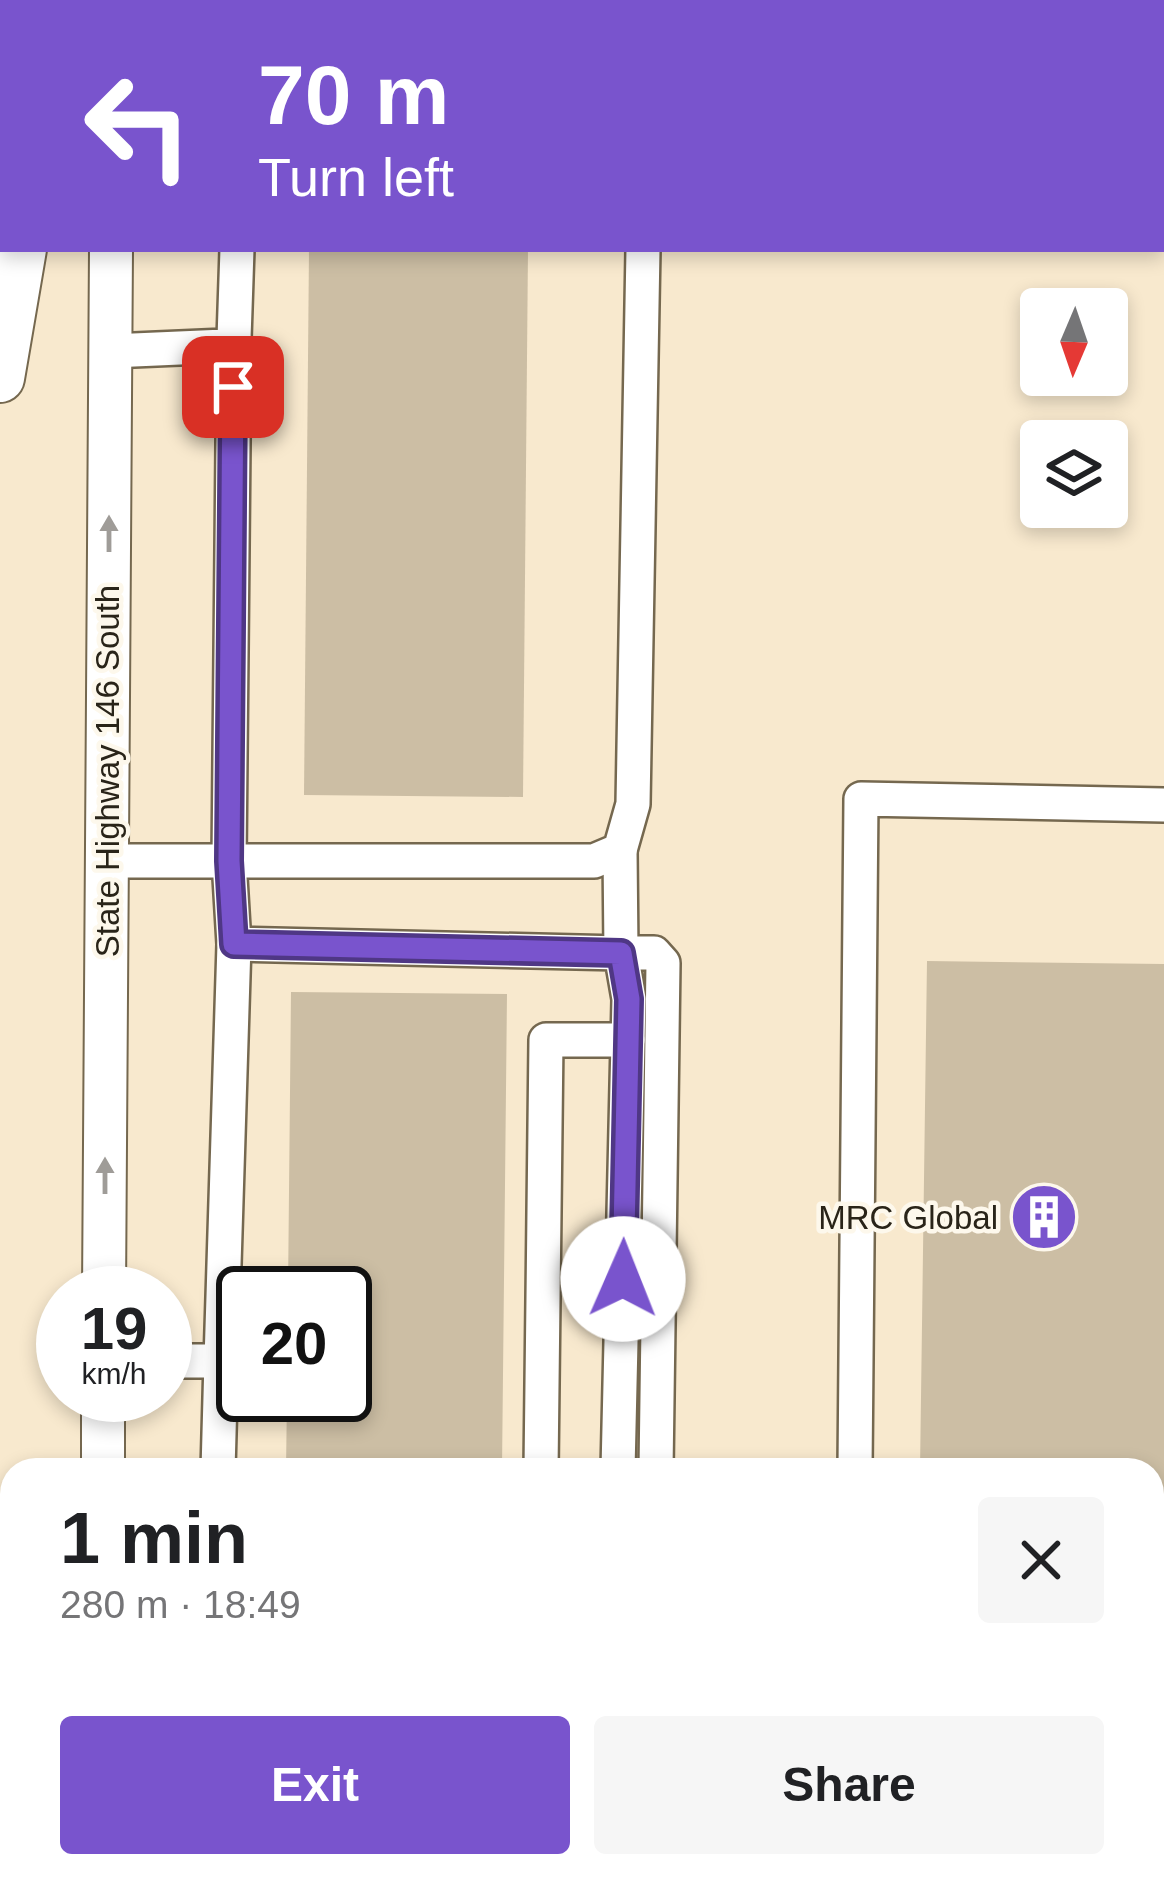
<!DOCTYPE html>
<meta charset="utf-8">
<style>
body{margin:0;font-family:Helvetica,sans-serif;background:#f6f6f6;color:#202124;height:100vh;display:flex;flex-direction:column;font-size:45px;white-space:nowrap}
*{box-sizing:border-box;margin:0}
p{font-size:39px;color:#757577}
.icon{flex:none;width:66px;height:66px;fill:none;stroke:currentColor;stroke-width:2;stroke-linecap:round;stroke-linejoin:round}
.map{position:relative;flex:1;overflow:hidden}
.drawer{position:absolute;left:0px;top:1458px;width:1164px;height:420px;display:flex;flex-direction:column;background:#fff;border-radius:36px 36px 0 0;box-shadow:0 6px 18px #0003}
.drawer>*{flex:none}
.top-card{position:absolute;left:0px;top:0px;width:1164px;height:252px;box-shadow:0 6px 18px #0003;background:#7954cd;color:#fff;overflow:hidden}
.needle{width:78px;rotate:182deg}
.controls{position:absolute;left:1020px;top:288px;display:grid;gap:24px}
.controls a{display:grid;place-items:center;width:108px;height:108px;border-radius:12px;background:#fff;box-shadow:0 6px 18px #0003;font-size:60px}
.speed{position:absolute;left:36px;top:1266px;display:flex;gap:24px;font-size:60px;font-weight:700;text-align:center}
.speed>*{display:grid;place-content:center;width:156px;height:156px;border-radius:50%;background:#fff;box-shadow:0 6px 18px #0003;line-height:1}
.speed small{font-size:30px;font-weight:400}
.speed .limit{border:6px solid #111;border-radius:18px;background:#fff;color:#111}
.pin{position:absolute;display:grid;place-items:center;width:102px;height:102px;color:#fff;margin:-51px;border-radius:24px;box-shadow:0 6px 18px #0006}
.me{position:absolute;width:132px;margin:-66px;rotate:1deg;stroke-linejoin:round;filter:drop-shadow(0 0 9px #0008)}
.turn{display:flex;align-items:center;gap:42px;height:252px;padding:0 60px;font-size:54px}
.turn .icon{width:156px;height:156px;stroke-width:2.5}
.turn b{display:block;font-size:84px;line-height:102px}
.round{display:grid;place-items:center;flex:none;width:126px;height:126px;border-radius:12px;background:#f6f6f6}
.head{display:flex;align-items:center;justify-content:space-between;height:204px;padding:0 60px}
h1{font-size:72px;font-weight:800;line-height:90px}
.button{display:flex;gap:24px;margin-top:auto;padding:24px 60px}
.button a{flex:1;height:138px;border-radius:12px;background:#7954cd;color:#fff;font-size:48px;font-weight:800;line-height:138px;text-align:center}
.button a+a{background:#f6f6f6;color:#202124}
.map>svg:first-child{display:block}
.building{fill:#ccbea4}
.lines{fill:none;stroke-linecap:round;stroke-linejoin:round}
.minor-casing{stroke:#75684f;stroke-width:38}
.major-casing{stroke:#75684f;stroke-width:46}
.highway-casing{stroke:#75684f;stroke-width:52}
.minor{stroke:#fff;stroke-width:33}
.major{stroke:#fff;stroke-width:42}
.highway{stroke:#fff;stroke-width:48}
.oneway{fill:#9f9c98}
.route-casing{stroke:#4f3785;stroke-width:30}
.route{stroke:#7954cd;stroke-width:21}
.labels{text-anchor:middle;stroke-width:9;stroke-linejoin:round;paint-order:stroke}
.street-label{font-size:33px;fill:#292419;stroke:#fdf8ec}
.poi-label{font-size:33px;fill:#292419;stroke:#fdf8ec;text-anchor:end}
</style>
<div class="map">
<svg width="1164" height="1878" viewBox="0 0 1164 1878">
<rect width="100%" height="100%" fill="#f8e9ce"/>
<g class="building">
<polygon points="309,249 528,249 523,797 304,795"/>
<polygon points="927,961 1164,964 1164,1593 1152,1592 1152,1470 920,1470"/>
<polygon points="291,992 507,994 502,1470 286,1470 287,1395 345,1395 345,1293 288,1293"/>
</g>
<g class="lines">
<defs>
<g id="minor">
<polyline points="1026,0 1027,3"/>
<polyline points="244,3 244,0"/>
<polyline points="647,3 647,0"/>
<polyline points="1161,26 1164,26"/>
<polyline points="234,339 229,861 594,861 620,850 633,804 643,249"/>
<polyline points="111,351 225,346 234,339 237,249"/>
<polyline points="620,850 621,953 654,953 663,963 656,1470"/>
<polyline points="107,861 229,861 234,944 621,953 629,999 618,1470"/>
<polyline points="165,1361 221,1361 218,1470"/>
<polyline points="221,1361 234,944"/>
<polyline points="541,1470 546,1040 628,1040"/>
<polyline points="855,1470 861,799 1164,805"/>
<polyline points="1152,1724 1164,1725"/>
<polyline points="199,1866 210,1871 696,1878"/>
<polyline points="852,1878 852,1866"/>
<polyline points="1038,1878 1039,1866"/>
</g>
<g id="major">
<polyline points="113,3 113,0"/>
<polyline points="104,1293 111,249"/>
<polyline points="103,1470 103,1395"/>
<polyline points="100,1878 100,1866"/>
</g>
<g id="highway">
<polyline points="60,3 61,0"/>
<polyline points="0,378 22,249"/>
</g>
</defs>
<use href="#minor" class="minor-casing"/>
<use href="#major" class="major-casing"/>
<use href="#highway" class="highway-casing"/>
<use href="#minor" class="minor"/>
<use href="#major" class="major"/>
<use href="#highway" class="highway"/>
</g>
<defs><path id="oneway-solid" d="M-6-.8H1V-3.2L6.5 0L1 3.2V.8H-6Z" transform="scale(3)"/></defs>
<g class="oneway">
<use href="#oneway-solid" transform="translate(109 534) rotate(-90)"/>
<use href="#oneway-solid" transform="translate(105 1176) rotate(-90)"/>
</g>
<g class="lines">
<defs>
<polyline id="route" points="233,387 229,861 234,944 621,953 629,999 623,1279"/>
</defs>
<use href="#route" class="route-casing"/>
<use href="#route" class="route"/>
</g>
<defs>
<symbol id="building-disc" viewBox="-11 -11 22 22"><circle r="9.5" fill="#7954cd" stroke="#fdf8ec"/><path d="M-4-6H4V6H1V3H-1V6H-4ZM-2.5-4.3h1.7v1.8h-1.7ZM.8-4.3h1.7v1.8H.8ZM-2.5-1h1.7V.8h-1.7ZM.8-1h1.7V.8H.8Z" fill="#fff"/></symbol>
</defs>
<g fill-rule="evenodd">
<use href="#building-disc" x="1006" y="1179" width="76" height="76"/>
</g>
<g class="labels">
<g class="street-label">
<text transform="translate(107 771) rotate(-90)" y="12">State Highway 146 South</text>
</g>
<g class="poi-label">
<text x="998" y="1229">MRC Global</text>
</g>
</g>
</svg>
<div class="controls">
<a><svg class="needle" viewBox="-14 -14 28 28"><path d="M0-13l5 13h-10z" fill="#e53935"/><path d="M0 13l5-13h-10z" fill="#757577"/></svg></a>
<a><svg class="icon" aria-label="layers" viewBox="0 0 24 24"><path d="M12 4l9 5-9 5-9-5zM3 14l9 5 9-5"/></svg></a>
</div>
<div class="speed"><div>19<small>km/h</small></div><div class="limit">20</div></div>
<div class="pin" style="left:233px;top:387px;background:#d93025"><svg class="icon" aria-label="arrive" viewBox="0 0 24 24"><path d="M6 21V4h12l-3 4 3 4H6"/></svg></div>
<svg class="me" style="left:623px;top:1279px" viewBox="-20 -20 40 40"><circle r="19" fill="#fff"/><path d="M0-13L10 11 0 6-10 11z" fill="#7954cd"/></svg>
<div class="top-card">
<div class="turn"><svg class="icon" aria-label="left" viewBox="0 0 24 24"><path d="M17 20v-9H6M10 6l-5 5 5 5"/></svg><div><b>70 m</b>Turn left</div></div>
</div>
<section class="drawer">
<div class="head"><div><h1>1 min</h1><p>280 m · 18:49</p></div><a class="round"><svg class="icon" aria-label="close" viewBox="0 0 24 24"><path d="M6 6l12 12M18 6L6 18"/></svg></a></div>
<div class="button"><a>Exit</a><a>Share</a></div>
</section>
</div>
